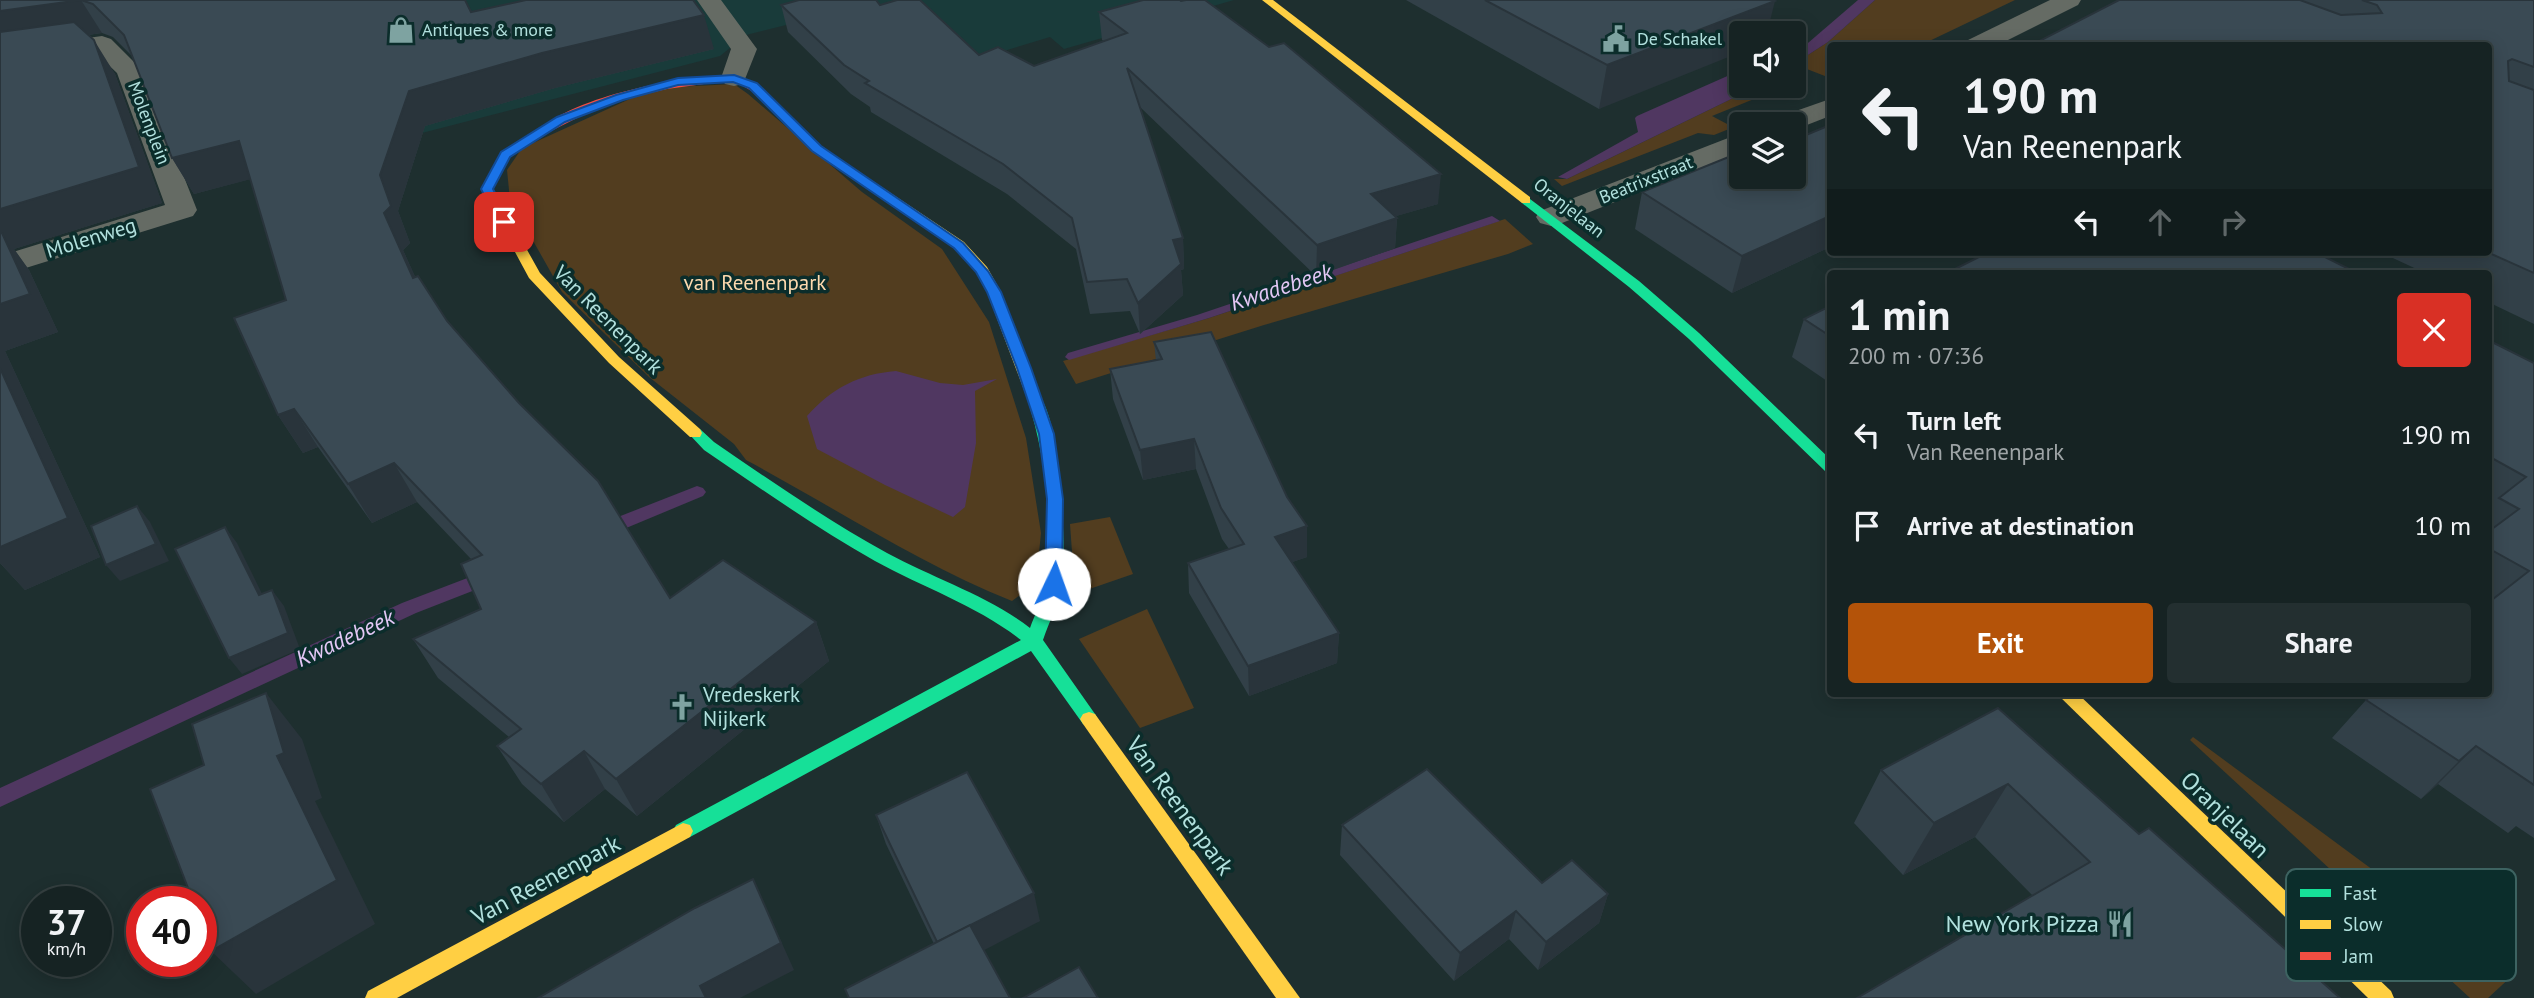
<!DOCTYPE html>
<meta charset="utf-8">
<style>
body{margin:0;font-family:"PT Sans",sans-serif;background:#232f30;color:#f1f3f6;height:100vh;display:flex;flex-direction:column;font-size:26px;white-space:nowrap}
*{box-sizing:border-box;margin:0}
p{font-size:23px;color:#9ea4a6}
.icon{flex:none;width:38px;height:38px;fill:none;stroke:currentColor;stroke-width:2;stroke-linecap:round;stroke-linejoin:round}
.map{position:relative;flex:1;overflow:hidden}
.panel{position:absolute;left:1827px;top:270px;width:665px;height:427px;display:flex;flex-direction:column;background:#162323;border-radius:7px;box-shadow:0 4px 18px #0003,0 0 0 2px #354041}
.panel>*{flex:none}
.hud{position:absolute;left:1827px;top:42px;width:665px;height:214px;border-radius:7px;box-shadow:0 4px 18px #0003,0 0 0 2px #354041;background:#162323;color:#f1f3f6;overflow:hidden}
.controls{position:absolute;left:1729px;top:21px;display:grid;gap:14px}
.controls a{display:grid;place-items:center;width:77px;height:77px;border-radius:7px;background:#162323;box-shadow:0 4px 18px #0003,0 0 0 2px #354041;font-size:35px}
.speed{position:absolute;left:21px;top:886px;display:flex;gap:14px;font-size:35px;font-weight:700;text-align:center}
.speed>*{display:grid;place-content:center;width:91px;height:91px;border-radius:50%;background:#162323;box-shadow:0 4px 18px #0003,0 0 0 2px #354041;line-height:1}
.speed small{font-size:18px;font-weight:400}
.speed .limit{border:10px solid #d22;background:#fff;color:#111}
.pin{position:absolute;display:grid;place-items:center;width:60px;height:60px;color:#fff;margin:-30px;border-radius:14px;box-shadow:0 4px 10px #0006}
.me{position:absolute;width:77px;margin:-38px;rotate:3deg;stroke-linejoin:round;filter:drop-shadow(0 0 5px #0008)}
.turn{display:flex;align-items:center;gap:24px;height:147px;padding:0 21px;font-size:32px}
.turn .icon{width:91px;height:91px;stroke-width:2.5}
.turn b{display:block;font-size:49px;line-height:60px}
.lanes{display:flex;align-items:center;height:66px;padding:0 21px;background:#0003;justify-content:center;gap:35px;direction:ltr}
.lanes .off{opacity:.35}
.round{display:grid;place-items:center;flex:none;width:74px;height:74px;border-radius:7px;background:#232f30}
.overview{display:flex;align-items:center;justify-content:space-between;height:119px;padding:0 21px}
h1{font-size:42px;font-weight:700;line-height:52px}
.button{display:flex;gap:14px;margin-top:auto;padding:14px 21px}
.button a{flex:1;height:80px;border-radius:7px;background:#b45309;color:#fff;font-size:28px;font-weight:700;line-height:80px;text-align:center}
.button a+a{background:#232f30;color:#f1f3f6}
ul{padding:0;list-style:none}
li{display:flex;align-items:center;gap:21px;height:91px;padding:0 21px}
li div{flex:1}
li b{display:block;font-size:26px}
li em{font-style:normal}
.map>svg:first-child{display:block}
.built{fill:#193b3a}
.green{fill:#523d1f}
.water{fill:#503761}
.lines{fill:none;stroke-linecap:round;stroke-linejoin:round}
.stream{fill:#503761;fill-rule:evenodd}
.street{fill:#656b64;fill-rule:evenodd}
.fast{fill:#16e098;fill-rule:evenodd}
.slow{fill:#ffcf43;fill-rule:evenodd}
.jam{fill:#f24e42;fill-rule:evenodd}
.wall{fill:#324048}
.shaded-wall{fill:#29343b}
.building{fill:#3a4a54;stroke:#29343b;stroke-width:2}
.route{fill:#1a73e8;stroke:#114b97;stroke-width:2}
.labels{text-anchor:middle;stroke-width:7;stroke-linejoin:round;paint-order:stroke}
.far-poi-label{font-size:18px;fill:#b2e1de;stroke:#0b2d2b;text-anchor:start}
.far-street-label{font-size:18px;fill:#b2e1de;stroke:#0b2d2b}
.street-label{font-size:21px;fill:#b2e1de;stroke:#0b2d2b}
.park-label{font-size:21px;fill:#fdd9ae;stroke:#0b2d2b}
.poi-label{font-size:21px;fill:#b2e1de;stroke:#0b2d2b;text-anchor:start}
.water-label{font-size:23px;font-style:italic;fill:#e3c8f6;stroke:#0b2d2b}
.near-street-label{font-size:24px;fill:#b2e1de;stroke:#0b2d2b}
.near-poi-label{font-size:24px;fill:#b2e1de;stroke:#0b2d2b;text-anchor:end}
.key{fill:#0b2d2b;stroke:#3d6361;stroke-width:2}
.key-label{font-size:19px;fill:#b2e1de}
</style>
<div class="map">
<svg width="2534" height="998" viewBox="0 0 2534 998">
<rect width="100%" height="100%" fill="#1e2f2f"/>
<polygon class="built" points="312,0 1234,0 1064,49 1050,37 961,64 858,7 746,35 720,56 360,149"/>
<g class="green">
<polygon points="1875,0 2015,0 1921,45 1830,46 1830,78 1794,64 1828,42"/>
<path d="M734 84 748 94 862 192 942 249 989 322 1026 438 1041 533 1036 583 1012 601C919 564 834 507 746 460L734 444 649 377 562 292 510 200 507 170 522 148 654 88Z"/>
<polygon points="1758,86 1786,86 1712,116 1729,125 1729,129 1714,135 1698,133 1562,186 1554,179 1567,179"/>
<polygon points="1505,219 1533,244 1508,254 1264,325 1076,384 1063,361 1209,318"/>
<polygon points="1110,517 1133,574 1075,594 1070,524"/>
<polygon points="1147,609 1194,708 1140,728 1079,639"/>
<polygon points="2193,737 2514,974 2488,998 2470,998 2190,740"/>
</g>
<g class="water">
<polygon points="1858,0 1875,0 1828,42 1794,64 1794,55"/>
<polygon points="1741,70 1741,86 1758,86 1567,179 1558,177 1638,132 1635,118 1637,116"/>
<polygon points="1492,216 1500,221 1209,318 1069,360 1065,357 1068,353 1197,315"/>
<path d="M896 371 940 383 963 385 997 379 975 391 976 443 965 507 953 517 885 485 817 449 807 416C832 388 859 374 896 371Z"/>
</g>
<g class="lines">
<g class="stream">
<polygon points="697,486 703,488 706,492 703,496 607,536 595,536 592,531 595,526"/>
<polygon points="491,569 498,571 500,576 498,581 416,613 0,807 0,788 402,603"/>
</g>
<g class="street">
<polygon points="697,0 721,0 757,49 743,84 734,86 725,84 721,78 731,49"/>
<polygon points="2050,0 2081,0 2078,5 1996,46 1963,46 1966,41"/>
<polygon points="102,36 111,39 142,70 197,210 193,216 0,276 0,256 165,205 117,73 96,53 0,66 0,50"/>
<polygon points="1830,99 1830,116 1794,130 1794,124 1772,124 1776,118"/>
<polygon points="1741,133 1741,152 1562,223 1551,226 1540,223 1536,217 1540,211"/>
</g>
<g class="fast">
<polygon points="1526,196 1639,281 1699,333 1830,459 1830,472 1825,471 1689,339 1629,287 1522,203 1520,200"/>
<path d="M1034 393C1061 400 1067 558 1062 584 1059 603 1049 622 1043 640L1095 714 1098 719 1095 724 1089 726 1083 724 1031 651 690 837 683 839 676 837 673 831 676 825 1021 640C976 605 924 588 875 561 815 527 760 488 704 450L688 433 690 429H700L714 442C771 481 827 520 887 553 935 579 987 595 1030 628 1035 614 1044 597 1046 582 1053 521 1046 456 1027 398Z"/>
</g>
<g class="slow">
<polygon points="1262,0 1273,0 1530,197 1530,203 1522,203"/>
<polygon points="786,115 820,146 964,242 987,267 1001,292 1041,398 1039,401 1034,403 1027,398 987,292 976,272 954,248 812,150 782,120 782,116"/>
<polygon points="545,127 551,130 549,132 510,157 493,189 540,273 619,357 700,429 702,433 700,437 690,437 609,363 529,278 481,189 501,153"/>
<polygon points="2056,693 2077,693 2391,991 2394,998 2368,998"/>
<polygon points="1089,712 1095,714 1300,998 1276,998 1083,724 1080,719 1083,714"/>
<polygon points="683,823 690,825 693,831 690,837 397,998 365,998 368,991"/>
</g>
<path class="jam" d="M730 75C756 78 772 97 790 116V120H782L753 92 740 84 726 81 667 89 628 98 587 113 549 132 539 130C575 96 681 76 730 75Z"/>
</g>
<g class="wall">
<polygon points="0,0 465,0 471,12 714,49 555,88 425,126 398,211 410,243 403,250 415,277 447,321 670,598 816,622 829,661 637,816 605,789 564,822 522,784 497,746 509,737 438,678 413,639 481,609 471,559 417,502 372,523 318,447 303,453 278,415 286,300 250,179 194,194 172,158 133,57 113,37 102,33 88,35 115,74 162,203 14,249 29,270 58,332 5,351 100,557 25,590 0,563"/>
<polygon points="1406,0 1773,0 1599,109"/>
<polygon points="2119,0 2534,0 2534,324 2488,302 2488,273 2425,273 2380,252 2488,252"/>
<polygon points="781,5 880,5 979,55 1034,66 1104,41 1102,40 1099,12 1438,204 1396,216 1397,218 1395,248 1316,276 1140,107 1183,238 1184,269 1181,270 1183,295 1140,334 1130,311 1090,314 1076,249 1007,194 871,112 870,107 851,94 788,32"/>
<polygon points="1830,125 1830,247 1732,293 1635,229 1642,192 1741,177"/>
<polygon points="1830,306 1830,383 1792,357 1804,319"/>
<polygon points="2488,340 2534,363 2534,838 2516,826 2508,833 2438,784 2421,799 2332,738 2366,700 2488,693"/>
<polygon points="1154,342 1307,557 1292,562 1339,633 1337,663 1249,696 1189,593 1188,563 1229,549 1222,539 1196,469 1143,480 1113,399 1110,369 1156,361"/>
<polygon points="1998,708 2139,834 2033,896 1975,837 1903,875 1854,823 1881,770"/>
<polygon points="876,815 1040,921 934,944 886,844"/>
<polygon points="1342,825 1542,883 1608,894 1599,923 1538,970 1509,939 1454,981 1340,855"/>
</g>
<g class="shaded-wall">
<polygon points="81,0 102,33 0,47 0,11"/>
<polygon points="1775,1 1767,33 1741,33 1741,52 1599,109 1607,65"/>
<polygon points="704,15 714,49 555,88 425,126 398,211 410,243 403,250 433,315 413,278 384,213 380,175 409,91 542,53"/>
<polygon points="94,40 115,74 162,203 14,249 29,270 58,332 5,351 100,557 25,590 0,563 0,209"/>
<polygon points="239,141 259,177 194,194 172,158"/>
<polygon points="1441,174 1438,204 1369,224 1371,194"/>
<polygon points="1830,216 1830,247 1732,293 1742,256"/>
<polygon points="1397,218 1395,248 1316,276 1317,245"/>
<polygon points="1183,238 1184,269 1181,270 1183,295 1140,334 1138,303 1173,240"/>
<polygon points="294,409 318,447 303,453 278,415"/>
<polygon points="1194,439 1196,469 1143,480 1140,450"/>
<polygon points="394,463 417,502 372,523 348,484"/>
<polygon points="137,506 150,522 169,561 120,581 106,565"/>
<polygon points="1307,526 1307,557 1275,568 1275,537"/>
<polygon points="225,527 237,543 271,612 259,595"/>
<polygon points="272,590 284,606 300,649 242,674 229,658"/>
<polygon points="816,622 829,661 637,816 616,779"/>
<polygon points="1339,633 1337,663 1249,696 1248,666"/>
<polygon points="266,693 302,739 322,798 315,801 375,924 256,994 211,951 277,756"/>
<polygon points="2476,746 2438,784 2421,799 2459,761"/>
<polygon points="584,751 605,789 564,822 541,784"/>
<polygon points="2008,784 1975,837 1903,875 1934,823"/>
<polygon points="753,879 794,970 740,998 706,998 700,986"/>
<polygon points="1034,893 1040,921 946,970 937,942"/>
<polygon points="1608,894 1599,923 1538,970 1546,942"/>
<polygon points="1516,911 1509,939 1454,981 1460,953"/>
</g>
<g class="building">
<polygon points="0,0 465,0 471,12 526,0 693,0 704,15 542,53 409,91 380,175 391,206 384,213 413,278 418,276 447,321 519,403 598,481 670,598 723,560 816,622 616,779 584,751 541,784 497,746 521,729 413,639 481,609 461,564 482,555 394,463 348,484 294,409 278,415 234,318 286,300 239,141 172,158 124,35 93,4 81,0 0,11"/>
<polygon points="799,0 876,0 880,5 897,0 920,0 979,55 998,47 1034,66 1127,33 1099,12 1143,0 1180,0 1181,1 1186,0 1205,0 1269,47 1284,43 1441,174 1371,194 1397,218 1317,245 1127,68 1183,238 1173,240 1181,264 1138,303 1127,279 1087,282 1072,218 1003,164 865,83 869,81 844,65 781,5"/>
<polygon points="1485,0 1773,0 1775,1 1607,65"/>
<polygon points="2119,0 2300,0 2341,15 2382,13 2377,5 2362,0 2534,0 2534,67 2512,59 2508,61 2509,81 2534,90 2534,273 2487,252 2488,252 2488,46 2030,46"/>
<polygon points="74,22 94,40 139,167 0,209 0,32"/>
<polygon points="1830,125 1830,216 1742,256 1642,192 1741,152 1741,177 1794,177 1794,140"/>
<polygon points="0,233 2,233 30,294 0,304"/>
<polygon points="1989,252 2315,252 2357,273 1947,273"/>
<polygon points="1830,306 1830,336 1804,319"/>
<polygon points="1211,332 1287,497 1307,526 1275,537 1339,633 1248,666 1188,563 1244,544 1221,508 1194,439 1140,450 1110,369 1162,359 1154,342"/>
<polygon points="2488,340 2534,363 2534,785 2476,746 2459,761 2366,700 2374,693 2488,693 2488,603 2529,571 2488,548 2488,532 2519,509 2499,498 2526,477 2488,456"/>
<polygon points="0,368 68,518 0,547"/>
<polygon points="137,506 156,544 106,565 91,526"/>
<polygon points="225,527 259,595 272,590 288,633 229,658 175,549"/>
<polygon points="266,693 284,753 277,756 337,880 211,951 201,924 201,901 193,901 150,789 204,765 192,724"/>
<polygon points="1998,708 2139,834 2149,828 2340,998 1857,998 2090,862 2008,784 1934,823 1881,770"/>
<polygon points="1427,769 1542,883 1572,860 1608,894 1546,942 1516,911 1460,953 1342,825"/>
<polygon points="967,772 1034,893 937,942 876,815"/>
<polygon points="753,879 781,943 700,986 706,998 538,998 695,908"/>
<polygon points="970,925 1010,998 849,998 845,989"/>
<polygon points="1079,967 1098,998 1023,998"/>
</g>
<polygon class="route" points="734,75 757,83 821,146 963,243 988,271 1001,292 1031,368 1054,434 1063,499 1062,584 1060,588 1048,588 1045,584 1047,499 1039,434 1017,368 987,292 976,272 954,248 812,151 749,88 733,82 678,85 623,100 565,122 510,157 493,189 510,222 504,226 498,222 481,189 501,152 557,117 616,95 678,78"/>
<defs>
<symbol id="shop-bare" viewBox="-9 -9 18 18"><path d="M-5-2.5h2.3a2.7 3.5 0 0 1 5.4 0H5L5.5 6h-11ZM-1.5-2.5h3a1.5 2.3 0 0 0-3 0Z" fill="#7ea3a1" stroke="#0b2d2b" stroke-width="2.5" paint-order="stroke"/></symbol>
<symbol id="civic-bare" viewBox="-9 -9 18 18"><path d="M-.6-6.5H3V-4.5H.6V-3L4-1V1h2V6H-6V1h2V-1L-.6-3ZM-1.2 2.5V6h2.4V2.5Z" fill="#7ea3a1" stroke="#0b2d2b" stroke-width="2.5" paint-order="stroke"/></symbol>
<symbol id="church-bare" viewBox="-9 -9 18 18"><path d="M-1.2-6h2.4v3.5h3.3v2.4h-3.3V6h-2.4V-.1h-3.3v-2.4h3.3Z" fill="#7ea3a1" stroke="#0b2d2b" stroke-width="2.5" paint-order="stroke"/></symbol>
<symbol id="restaurant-bare" viewBox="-9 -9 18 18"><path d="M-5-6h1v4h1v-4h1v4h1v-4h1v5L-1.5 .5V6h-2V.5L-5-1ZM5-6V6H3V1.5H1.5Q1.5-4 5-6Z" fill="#7ea3a1" stroke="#0b2d2b" stroke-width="2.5" paint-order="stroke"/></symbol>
</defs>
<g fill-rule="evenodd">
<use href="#shop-bare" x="382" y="11" width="38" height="38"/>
<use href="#civic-bare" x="1597" y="20" width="38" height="38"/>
<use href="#church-bare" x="663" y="688" width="38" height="38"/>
<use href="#restaurant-bare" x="2101" y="905" width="38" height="38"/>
</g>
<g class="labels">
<g class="far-poi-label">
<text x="422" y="36">Antiques &amp; more</text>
<text x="1637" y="45">De Schakel</text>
</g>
<g class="far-street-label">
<text transform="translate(149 123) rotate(69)" y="6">Molenplein</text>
<text transform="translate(1646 180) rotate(-22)" y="6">Beatrixstraat</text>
<text transform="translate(1569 208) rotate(38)" y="6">Oranjelaan</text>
</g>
<g class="street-label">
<text transform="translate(91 238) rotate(-17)" y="7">Molenweg</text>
<text transform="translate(608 320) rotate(45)" y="7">Van Reenenpark</text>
</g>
<g class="park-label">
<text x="755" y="290">van Reenenpark</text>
</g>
<g class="poi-label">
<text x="703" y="702">Vredeskerk<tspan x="703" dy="24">Nijkerk</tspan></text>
</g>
<g class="water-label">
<text transform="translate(1281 287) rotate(-18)" y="8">Kwadebeek</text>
<text transform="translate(345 638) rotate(-25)" y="8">Kwadebeek</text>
</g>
<g class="near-street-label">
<text transform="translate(1180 806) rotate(54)" y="8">Van Reenenpark</text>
<text transform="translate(2225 815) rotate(44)" y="8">Oranjelaan</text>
<text transform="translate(546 880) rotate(-28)" y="8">Van Reenenpark</text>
</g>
<g class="near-poi-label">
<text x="2099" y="932">New York Pizza</text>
</g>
</g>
<rect x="2286" y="869" width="230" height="112" rx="10" class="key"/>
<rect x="2300" y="889" width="31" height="8" fill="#16e098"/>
<rect x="2300" y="920" width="31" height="9" fill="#ffcf43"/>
<rect x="2300" y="952" width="31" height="8" fill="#f24e42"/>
<g class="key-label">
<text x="2343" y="900">Fast</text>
<text x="2343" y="931">Slow</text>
<text x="2343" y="963">Jam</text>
</g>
</svg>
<div class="controls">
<a><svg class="icon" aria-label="sound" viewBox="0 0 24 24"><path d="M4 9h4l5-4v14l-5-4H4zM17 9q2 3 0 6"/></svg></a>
<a><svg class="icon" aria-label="layers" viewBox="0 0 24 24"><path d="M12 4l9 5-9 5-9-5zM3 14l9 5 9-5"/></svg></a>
</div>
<div class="speed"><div>37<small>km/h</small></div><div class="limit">40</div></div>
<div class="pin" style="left:504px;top:222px;background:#d93025"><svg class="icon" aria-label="arrive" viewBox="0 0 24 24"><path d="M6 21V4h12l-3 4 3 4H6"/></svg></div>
<svg class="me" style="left:1054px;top:584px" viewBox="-20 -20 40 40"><circle r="19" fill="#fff"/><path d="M0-13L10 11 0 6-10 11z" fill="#1a73e8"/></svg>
<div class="hud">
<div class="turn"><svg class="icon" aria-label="left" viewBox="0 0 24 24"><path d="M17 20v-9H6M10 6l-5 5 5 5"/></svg><div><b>190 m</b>Van Reenenpark</div></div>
<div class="lanes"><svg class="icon" aria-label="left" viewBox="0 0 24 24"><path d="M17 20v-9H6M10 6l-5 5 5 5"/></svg><svg class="icon off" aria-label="ahead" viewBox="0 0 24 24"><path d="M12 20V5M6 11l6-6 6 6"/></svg><svg class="icon off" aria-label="right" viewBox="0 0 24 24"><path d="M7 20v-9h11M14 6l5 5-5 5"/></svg></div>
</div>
<section class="panel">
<div class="overview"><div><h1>1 min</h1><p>200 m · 07:36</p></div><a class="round" style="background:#d93025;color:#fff"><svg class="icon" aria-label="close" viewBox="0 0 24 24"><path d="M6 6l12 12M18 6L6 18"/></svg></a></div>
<ul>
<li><svg class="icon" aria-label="left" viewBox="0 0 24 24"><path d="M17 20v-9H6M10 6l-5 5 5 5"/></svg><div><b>Turn left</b><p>Van Reenenpark</p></div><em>190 m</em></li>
<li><svg class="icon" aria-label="arrive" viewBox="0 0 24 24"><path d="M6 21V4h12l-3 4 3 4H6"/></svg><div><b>Arrive at destination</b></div><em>10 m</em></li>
</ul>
<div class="button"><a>Exit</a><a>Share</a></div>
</section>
</div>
